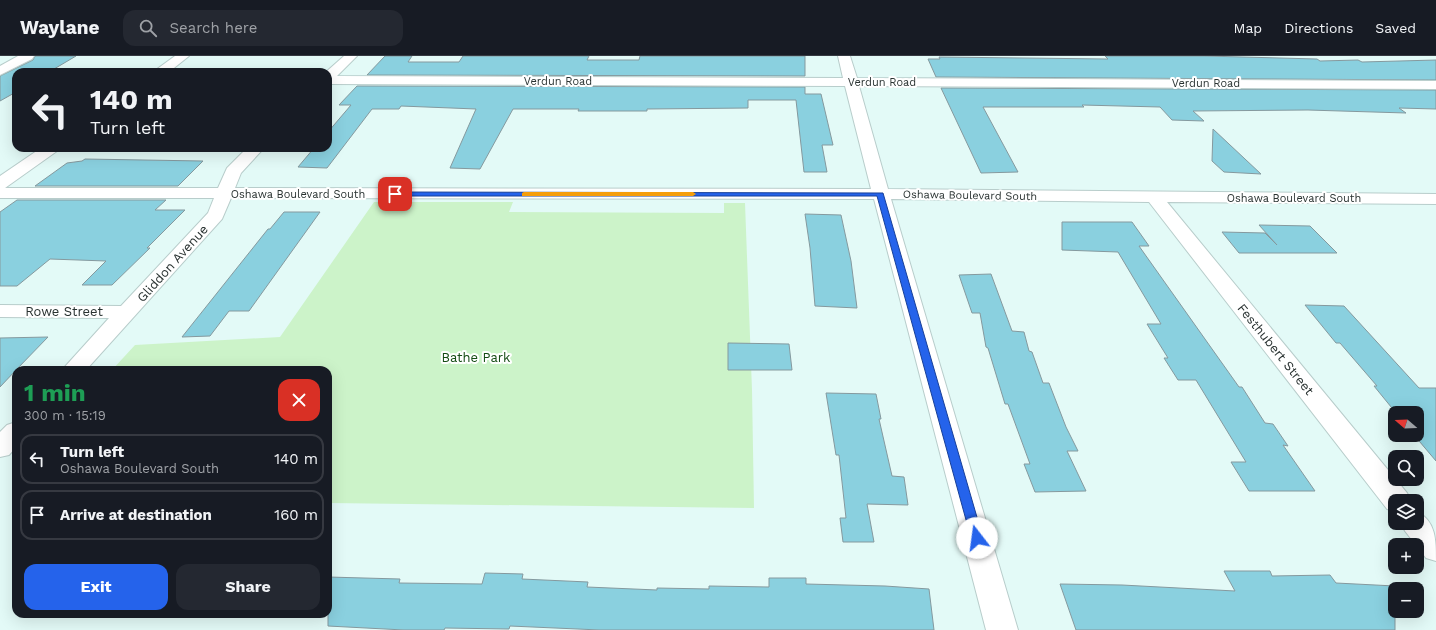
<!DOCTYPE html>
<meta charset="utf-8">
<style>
body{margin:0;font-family:"Work Sans",sans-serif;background:#242831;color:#f1f3f6;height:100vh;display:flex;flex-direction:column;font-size:15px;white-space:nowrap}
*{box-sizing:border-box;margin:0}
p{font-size:13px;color:#9ea1a6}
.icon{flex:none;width:22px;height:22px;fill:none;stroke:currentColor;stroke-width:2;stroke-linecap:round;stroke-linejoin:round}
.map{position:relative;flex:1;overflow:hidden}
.sheet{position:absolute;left:12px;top:310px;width:320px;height:252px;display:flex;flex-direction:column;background:#171b24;border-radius:12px;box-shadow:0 4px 16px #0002}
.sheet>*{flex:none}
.hud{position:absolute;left:12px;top:12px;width:320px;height:84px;border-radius:12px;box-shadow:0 4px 16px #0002;background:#171b24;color:#f1f3f6;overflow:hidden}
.needle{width:26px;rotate:289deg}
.controls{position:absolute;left:1388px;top:350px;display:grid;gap:8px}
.controls a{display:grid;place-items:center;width:36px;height:36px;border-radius:8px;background:#171b24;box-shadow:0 4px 16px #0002;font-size:20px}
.pin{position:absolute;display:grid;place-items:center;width:34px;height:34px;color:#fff;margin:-17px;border-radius:8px;box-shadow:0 2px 6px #0006}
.me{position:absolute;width:44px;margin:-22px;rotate:345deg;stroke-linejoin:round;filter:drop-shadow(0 0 3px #0008)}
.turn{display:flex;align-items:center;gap:14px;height:84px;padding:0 12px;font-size:18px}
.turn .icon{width:52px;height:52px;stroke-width:2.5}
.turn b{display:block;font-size:28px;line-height:34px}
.round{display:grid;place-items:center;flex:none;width:42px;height:42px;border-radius:12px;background:#242831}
.summary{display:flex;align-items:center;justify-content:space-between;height:68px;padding:0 12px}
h1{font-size:24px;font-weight:700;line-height:30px;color:#1e9e55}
.button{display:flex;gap:8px;margin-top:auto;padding:8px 12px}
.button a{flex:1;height:46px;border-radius:12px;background:#2563eb;color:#fff;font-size:16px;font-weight:700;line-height:46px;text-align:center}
.button a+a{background:#242831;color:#f1f3f6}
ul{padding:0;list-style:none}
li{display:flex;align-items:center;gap:12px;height:50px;margin:0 8px 6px;padding:0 4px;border:2px solid #363941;border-radius:12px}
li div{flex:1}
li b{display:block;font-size:15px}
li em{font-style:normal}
header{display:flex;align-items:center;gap:24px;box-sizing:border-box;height:56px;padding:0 20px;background:#171b24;border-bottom:1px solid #363941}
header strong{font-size:19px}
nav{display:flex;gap:22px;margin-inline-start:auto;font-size:14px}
.search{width:280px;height:36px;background:#242831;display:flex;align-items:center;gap:10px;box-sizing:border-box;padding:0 14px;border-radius:12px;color:#9ea1a6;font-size:15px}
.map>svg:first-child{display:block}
.green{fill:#ccf3c9}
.building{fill:#8ad0df;stroke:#85999e}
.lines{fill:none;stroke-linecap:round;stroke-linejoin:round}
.minor-casing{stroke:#b8cdcb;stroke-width:2}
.minor{fill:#fff;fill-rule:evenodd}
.route{fill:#2563eb;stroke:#184099}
.slow{fill:#f59e0b}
.labels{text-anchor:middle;stroke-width:4;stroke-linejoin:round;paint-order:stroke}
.far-street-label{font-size:11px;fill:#293231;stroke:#fff}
.street-label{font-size:13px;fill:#293231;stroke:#fff}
.park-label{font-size:13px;fill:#144c14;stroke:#fff}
</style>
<header>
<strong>Waylane</strong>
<div class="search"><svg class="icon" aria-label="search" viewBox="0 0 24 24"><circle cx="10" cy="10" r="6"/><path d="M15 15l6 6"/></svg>Search here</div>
<nav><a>Map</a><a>Directions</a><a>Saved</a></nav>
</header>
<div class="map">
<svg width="1436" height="574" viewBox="0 0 1436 574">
<rect width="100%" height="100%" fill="#e3faf7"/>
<polygon class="green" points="374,146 513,146 509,156 724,157 724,147 745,147 752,334 754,452 328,447 328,314 112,314 135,289 280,281"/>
<g class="building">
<polygon points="35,0 76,0 49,16 16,16 16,36 0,45 0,20 33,4"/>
<polygon points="385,0 412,0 408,6 459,6 463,0 589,0 587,4 639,4 640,0 805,0 805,20 367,19"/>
<polygon points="1105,0 1205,0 1317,3 1320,5 1358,4 1362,6 1436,4 1436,24 936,21 928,3 940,3 939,1 1108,3"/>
<polygon points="357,30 805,31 805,38 821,38 833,89 822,89 827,116 804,116 796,44 748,44 748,52 647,53 647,55 578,55 579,53 513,53 480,113 450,112 476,53 401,50 399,53 372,53 327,112 298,111 314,92 328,92 328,76 351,49 339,49"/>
<polygon points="941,32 1436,34 1436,53 1399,52 1406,57 1308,54 1193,55 1204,65 1172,64 1160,51 1082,49 1084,51 983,51 1018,116 981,117"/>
<polygon points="1213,73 1261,118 1224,116 1212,105"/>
<polygon points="85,103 203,105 178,130 35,130 67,107 82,105"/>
<polygon points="17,144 166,144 155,154 185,154 147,192 150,192 112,229 82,229 106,205 50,203 17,230 0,230 0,156"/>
<polygon points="284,156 320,156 249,255 229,255 210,280 182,281 268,173 270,173"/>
<polygon points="805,158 841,159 851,205 857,252 815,250 810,192"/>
<polygon points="1062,166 1132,166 1149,190 1139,190 1239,331 1242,331 1265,367 1273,368 1288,390 1283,389 1315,435 1249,435 1231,406 1246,406 1196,324 1178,324 1164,302 1168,302 1147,268 1161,268 1118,196 1062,194"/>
<polygon points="1259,169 1310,170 1337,197 1239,197 1222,176 1265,177 1277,189"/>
<polygon points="991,218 1012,275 1024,276 1029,295 1032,296 1043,327 1049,327 1066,371 1078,395 1067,395 1086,435 1035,436 1024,408 1030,408 1008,348 1005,348 988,292 986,291 980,257 972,257 959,219"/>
<polygon points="1305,249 1344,250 1419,332 1436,332 1436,405 1414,379 1417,379 1417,357 1396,357 1374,330 1377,330 1340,287 1336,287"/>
<polygon points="48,281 16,314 0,331 0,282"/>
<polygon points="728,287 789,288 792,314 728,314"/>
<polygon points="826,337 876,338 881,363 879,363 892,420 904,421 908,449 867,448 874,486 843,486 840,462 846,462 839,399 836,399"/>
<polygon points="1224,515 1270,515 1272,520 1330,519 1336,527 1395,530 1395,574 1076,574 1060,528 1122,529 1235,535"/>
<polygon points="485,517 523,518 522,523 588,526 587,531 657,534 657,532 709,533 709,530 769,531 769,522 806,522 806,528 885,530 929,533 934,574 600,574 510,570 509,573 445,572 444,574 404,574 328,570 328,521 400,523 399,527 482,528"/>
</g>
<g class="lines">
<defs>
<g id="minor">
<polygon points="18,0 34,0 32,3 0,19 0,10"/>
<polygon points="175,0 189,0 169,16 153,16"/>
<polygon points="344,0 357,0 337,20 843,22 838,0 850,0 857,22 1436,25 1436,33 859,30 888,133 1436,138 1436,148 1167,146 1407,437 1411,445 1395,445 1395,455 1387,453 1149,146 891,143 1018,574 986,574 874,143 231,142 222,163 86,314 62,314 109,262 0,261 0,249 121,250 208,157 214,142 0,142 0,120 41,92 59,92 57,95 5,132 218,132 227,112 247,92 264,92 241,117 235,132 871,133 845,30 328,28 328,16 326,16"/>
<polygon points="16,366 16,391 9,399 0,401 0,376 7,369"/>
<path d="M1417 456C1436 465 1436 484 1436 505L1426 502 1405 475 1401 467H1417Z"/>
</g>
</defs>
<use href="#minor" class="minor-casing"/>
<use href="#minor" class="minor"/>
</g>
<polygon class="route" points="395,136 883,137 983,482 981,485 977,487 973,485 971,482 877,140 393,140 392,138"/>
<polygon class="slow" points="524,136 693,136 696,138 693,140 522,140 522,137"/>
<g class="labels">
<g class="far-street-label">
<text x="558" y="29">Verdun Road</text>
<text x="882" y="30">Verdun Road</text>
<text x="1206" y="31">Verdun Road</text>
<text x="298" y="142">Oshawa Boulevard South</text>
<text transform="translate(970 139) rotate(1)" y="4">Oshawa Boulevard South</text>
<text x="1294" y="146">Oshawa Boulevard South</text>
</g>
<g class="street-label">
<text transform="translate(172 207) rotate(-48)" y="5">Gliddon Avenue</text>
<text x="64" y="260">Rowe Street</text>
<text transform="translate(1276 293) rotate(51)" y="5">Festhubert Street</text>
</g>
<g class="park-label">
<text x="476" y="306">Bathe Park</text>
</g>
</g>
</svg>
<div class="controls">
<a><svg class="needle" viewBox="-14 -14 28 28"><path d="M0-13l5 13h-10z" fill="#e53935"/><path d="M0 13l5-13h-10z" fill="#9ea1a6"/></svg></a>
<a><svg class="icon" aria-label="search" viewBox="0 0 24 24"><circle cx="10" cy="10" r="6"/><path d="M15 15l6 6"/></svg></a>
<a><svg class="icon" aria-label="layers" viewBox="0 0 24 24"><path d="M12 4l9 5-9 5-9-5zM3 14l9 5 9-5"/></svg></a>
<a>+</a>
<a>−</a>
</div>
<div class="pin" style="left:395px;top:138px;background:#d93025"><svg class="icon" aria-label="arrive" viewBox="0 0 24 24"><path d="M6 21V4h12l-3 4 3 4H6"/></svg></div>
<svg class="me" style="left:977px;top:482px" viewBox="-20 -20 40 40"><circle r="19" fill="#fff"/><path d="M0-13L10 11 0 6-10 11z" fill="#2563eb"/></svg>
<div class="hud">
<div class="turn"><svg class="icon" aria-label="left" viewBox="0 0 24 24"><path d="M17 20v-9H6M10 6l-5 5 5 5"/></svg><div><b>140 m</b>Turn left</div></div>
</div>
<section class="sheet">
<div class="summary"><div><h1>1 min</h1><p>300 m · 15:19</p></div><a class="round" style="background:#d93025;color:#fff"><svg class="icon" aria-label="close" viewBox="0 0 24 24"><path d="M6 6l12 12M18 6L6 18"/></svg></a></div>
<ul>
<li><svg class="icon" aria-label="left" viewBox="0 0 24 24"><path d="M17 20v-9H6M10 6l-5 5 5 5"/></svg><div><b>Turn left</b><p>Oshawa Boulevard South</p></div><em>140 m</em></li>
<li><svg class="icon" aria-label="arrive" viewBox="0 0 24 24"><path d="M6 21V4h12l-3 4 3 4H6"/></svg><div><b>Arrive at destination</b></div><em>160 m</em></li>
</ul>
<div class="button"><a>Exit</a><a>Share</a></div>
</section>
</div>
